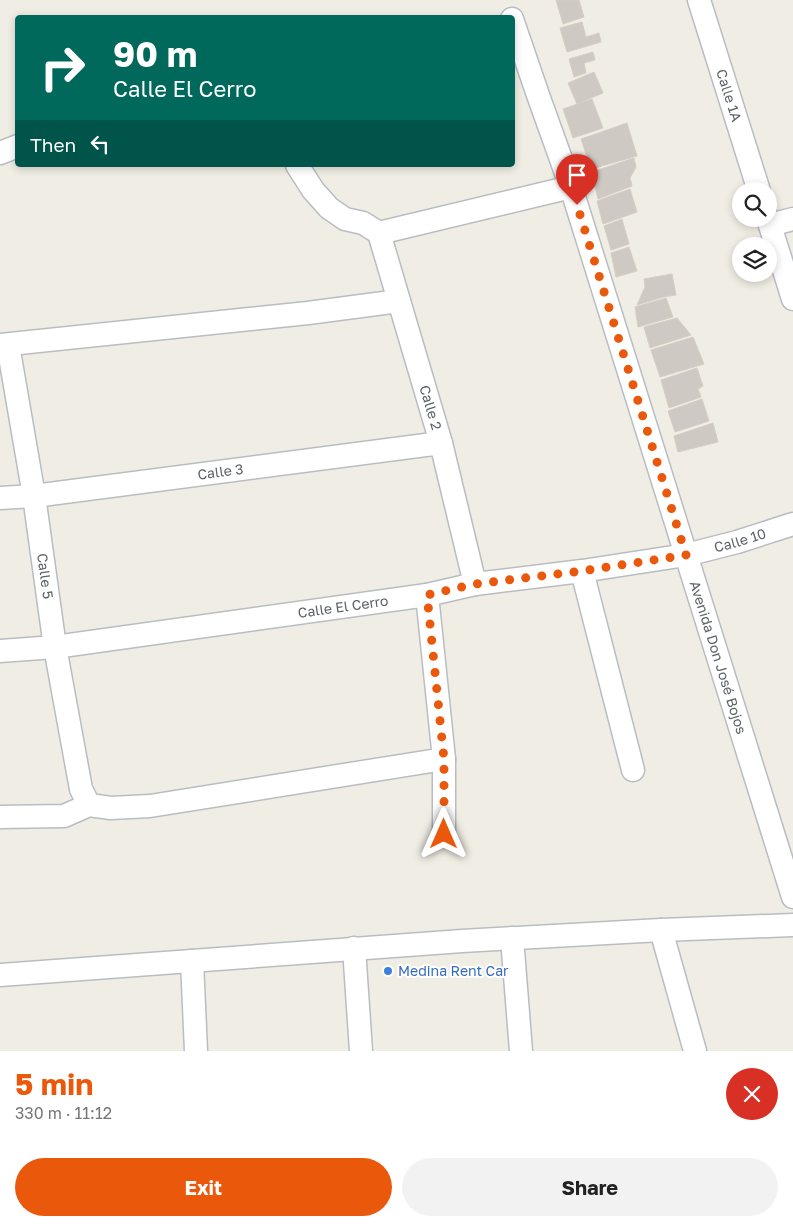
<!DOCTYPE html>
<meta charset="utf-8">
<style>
body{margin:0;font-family:"Golos Text",sans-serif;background:#f2f2f2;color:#222;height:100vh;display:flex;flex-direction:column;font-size:19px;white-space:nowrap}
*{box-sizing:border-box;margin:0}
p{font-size:16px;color:#767676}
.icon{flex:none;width:28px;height:28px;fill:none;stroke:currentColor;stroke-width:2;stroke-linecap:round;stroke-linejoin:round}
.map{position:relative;height:1051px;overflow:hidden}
.drawer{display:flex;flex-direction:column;background:#fff;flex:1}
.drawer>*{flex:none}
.top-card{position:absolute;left:15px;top:15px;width:500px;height:152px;border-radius:5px;box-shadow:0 2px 8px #0003;background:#00695c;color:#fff;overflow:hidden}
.buttons{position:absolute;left:732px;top:182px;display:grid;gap:10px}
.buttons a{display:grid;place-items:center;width:45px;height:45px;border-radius:50%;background:#fff;box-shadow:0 2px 8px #0003;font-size:25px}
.pin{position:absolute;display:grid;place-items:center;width:42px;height:42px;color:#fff;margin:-51px -21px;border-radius:50% 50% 50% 0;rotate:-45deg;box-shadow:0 0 5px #0007}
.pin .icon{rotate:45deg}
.me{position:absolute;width:55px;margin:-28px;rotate:0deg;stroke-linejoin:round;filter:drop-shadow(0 0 4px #0008)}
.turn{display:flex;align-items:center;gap:18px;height:105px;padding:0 15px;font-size:22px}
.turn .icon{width:65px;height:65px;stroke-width:2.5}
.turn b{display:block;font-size:35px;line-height:42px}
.then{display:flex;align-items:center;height:48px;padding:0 15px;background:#0003;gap:10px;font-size:19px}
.round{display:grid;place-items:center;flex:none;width:52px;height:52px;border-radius:26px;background:#f2f2f2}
.head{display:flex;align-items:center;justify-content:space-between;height:85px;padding:0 15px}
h1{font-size:30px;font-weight:700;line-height:38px;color:#ea580c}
.cta{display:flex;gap:10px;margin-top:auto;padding:10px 15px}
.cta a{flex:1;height:58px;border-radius:30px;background:#ea580c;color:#fff;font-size:20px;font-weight:700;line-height:58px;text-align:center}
.cta a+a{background:#f2f2f2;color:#222}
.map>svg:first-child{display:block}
.building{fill:#cec9c3;stroke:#d6cec2}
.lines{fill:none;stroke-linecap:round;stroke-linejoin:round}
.minor-casing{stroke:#b9bdc2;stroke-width:25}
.minor{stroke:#fff;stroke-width:22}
.route{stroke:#ea580c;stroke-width:9;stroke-dasharray:0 16.2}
.shop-dot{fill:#3f7fe0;stroke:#fff;stroke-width:2}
.labels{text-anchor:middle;stroke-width:4;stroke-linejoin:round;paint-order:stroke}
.street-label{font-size:14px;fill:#5c6267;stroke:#fff}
.shop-label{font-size:14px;fill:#366cbe;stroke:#fff;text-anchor:start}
</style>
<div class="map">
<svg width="793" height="1051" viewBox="0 0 793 1051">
<rect width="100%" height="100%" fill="#f0ede4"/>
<g class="building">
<polygon points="556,0 579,0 584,17 563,24"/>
<polygon points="582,22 586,37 599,33 601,42 567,52 560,28"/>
<polygon points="593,52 595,60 584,63 586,73 574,77 569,59"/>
<polygon points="594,72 603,93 577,104 568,83"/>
<polygon points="592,99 603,128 573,138 563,109"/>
<polygon points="627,123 637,156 591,169 581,139"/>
<polygon points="634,158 636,167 630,178 632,186 598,199 592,172"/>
<polygon points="630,189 637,212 603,224 597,201"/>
<polygon points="622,219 629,244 611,250 604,226"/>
<polygon points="629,247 637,271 616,277 611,253"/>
<polygon points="672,274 676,295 663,297 637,305 645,287 644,279"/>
<polygon points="666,298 673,317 638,327 635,307"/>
<polygon points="677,318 691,335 650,348 644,327"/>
<polygon points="693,337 704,364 660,377 651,350"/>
<polygon points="697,368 703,386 698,389 701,397 669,408 661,380"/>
<polygon points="702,399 709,421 675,432 668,411"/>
<polygon points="713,423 718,442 678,452 674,436"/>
</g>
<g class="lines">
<defs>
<g id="minor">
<path id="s1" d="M699 0 759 191"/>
<path id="s2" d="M512 19 538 95 571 187 793 897"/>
<polyline points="0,153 18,146"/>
<polyline points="297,165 313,190 329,208 345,219 363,223 379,233 571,187"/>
<polyline points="768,219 793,299"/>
<polyline points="770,225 793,219"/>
<path id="s3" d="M379 233 441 443 475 584"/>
<polyline points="0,345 308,313 399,301"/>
<path id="s4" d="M8 345 34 496 55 647 81 789 89 805"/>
<path id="s5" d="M0 498 34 496 441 443"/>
<polyline points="582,571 633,770"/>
<polyline points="427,595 444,759 444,834"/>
<path id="s6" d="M0 651 55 647 427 595 475 584 582 571 686 555 737 542 793 524"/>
<polyline points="0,817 64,816 89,805 111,808 150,806 444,759"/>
<polyline points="661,930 695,1051"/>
<polyline points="512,938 521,1051"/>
<polyline points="354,948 361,1051"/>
<polyline points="192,961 196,1051"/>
<polyline points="0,975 462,941 661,930 793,925"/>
</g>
</defs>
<use href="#minor" class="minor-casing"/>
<use href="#minor" class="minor"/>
</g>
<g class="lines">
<polyline class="route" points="444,834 444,759 427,595 475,584 582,571 686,555 577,205"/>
</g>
<circle class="shop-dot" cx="388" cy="971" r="5"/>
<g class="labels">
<g class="street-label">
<text dy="5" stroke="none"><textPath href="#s1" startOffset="100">Calle 1A</textPath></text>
<text dy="5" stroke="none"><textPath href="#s3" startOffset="182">Calle 2</textPath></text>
<text dy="5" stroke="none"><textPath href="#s5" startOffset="222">Calle 3</textPath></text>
<text dy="5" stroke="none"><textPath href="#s6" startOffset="749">Calle 10</textPath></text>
<text dy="5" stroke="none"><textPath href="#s4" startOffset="234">Calle 5</textPath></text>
<text dy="5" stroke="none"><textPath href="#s6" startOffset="346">Calle El Cerro</textPath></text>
<text dy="5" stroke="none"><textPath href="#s2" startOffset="671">Avenida Don José Bojos</textPath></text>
</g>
<g class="shop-label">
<text x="398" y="976">Medina Rent Car</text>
</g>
</g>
</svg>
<div class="buttons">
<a><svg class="icon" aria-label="search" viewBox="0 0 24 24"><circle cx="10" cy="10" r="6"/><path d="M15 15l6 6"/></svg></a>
<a><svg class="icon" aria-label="layers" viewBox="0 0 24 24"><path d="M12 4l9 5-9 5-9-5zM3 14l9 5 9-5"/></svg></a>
</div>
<div class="pin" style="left:577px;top:205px;background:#d93025"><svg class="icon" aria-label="arrive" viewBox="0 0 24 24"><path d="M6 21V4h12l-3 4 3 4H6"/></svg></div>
<svg class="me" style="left:444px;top:834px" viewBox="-20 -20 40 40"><path d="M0-17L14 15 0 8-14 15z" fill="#ea580c" stroke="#fff" stroke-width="4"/></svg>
<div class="top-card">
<div class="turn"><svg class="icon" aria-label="right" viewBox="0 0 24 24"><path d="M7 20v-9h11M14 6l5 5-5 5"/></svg><div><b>90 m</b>Calle El Cerro</div></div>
<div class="then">Then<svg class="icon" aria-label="left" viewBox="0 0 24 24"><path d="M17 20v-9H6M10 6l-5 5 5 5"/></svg></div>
</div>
</div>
<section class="drawer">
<div class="head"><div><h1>5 min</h1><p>330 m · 11:12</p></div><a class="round" style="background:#d93025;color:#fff"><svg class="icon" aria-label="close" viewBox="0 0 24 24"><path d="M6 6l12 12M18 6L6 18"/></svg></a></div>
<div class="cta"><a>Exit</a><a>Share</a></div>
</section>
